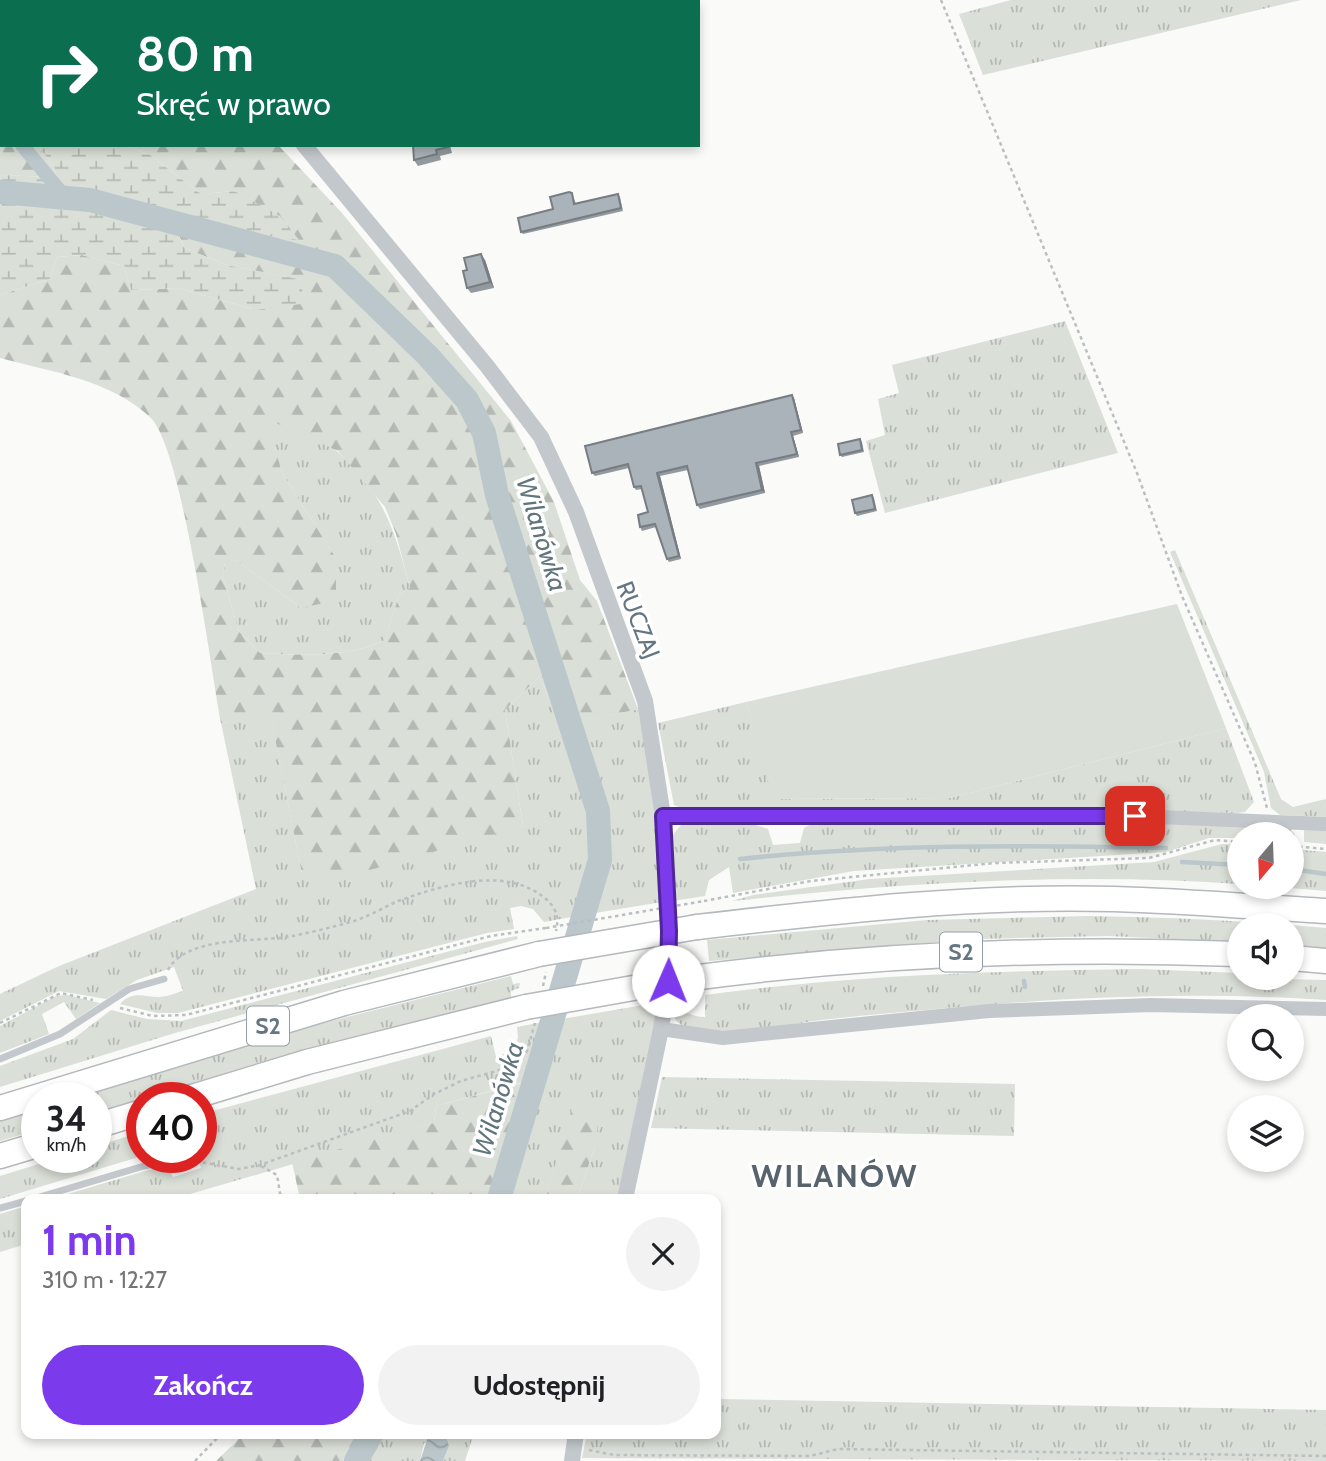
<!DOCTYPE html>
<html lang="pl">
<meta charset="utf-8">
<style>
body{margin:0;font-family:Cabin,sans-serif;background:#f2f2f2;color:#202124;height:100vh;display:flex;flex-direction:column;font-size:26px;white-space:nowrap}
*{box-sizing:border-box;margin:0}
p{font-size:23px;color:#757577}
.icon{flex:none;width:38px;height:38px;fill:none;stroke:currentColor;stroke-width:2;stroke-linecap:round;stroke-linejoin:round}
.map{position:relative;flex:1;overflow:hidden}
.drawer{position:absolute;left:21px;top:1194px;width:700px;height:245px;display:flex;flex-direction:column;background:#fff;border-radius:14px;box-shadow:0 4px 10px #0003}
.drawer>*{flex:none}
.banner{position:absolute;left:0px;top:0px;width:700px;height:147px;box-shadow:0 4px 10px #0003;background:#0b6e4f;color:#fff;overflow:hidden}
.needle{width:46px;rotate:199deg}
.buttons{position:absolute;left:1227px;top:822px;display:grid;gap:14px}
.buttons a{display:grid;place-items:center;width:77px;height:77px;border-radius:50%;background:#fff;box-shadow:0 4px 10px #0003;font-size:35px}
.speed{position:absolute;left:21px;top:1082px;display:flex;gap:14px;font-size:35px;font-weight:700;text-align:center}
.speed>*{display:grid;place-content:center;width:91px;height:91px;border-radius:50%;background:#fff;box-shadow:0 4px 10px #0003;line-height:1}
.speed small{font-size:18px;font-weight:400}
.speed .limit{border:10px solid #d22;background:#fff;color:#111}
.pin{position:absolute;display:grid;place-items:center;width:60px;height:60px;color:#fff;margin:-30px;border-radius:14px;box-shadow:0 4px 10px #0006}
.me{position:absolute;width:77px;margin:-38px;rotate:1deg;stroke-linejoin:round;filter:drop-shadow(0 0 5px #0008)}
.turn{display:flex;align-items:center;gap:24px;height:147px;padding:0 21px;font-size:32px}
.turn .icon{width:91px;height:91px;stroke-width:2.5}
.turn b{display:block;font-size:49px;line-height:60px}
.round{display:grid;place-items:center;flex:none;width:74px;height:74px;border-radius:37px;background:#f2f2f2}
.head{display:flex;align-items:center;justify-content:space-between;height:119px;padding:0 21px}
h1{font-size:42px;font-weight:700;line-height:52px;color:#7c3aed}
.action{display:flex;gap:14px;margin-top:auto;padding:14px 21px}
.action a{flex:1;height:80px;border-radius:42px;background:#7c3aed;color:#fff;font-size:28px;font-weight:700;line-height:80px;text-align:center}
.action a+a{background:#f2f2f2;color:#202124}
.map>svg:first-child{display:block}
.grass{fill:url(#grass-tufts)}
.forest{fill:url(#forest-firs);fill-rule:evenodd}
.wetland{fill:url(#wetland-marsh)}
.pitch{fill:#dadfd7}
.water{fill:url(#water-waves)}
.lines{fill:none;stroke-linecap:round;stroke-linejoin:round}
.stream{stroke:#bbc7cb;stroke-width:4.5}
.canal{stroke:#bbc7cb;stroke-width:14}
.river{stroke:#bbc7cb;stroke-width:24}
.motorway-casing{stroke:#b4b9bd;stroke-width:27}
.path{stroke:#bbbfc2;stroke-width:2.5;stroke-dasharray:3.5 3.5;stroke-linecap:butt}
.service{stroke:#c3c8cc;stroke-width:7}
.minor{stroke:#c3c8cc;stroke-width:14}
.tertiary{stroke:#c3c8cc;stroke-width:16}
.motorway{stroke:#fff;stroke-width:24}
.motorway-bridge-casing{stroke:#b4b9bd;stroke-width:27;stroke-linecap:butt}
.path-bridge{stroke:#bbbfc2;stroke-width:2.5;stroke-dasharray:3.5 3.5;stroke-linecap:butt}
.motorway-bridge{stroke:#fff;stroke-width:24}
.wall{fill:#929a9f}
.shaded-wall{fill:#777d82}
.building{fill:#aab3b9;stroke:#777d82;stroke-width:2}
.route-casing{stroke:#51269a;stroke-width:18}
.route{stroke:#7c3aed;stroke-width:12}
.labels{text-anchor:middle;stroke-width:7;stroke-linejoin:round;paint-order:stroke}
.shield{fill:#fff;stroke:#939fa8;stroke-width:2}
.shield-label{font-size:23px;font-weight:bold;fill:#657683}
.street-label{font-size:24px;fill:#657683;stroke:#fff}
.water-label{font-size:26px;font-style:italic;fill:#60757c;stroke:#fff}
.district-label{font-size:32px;font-weight:bold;letter-spacing:2px;fill:#57646e;stroke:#fff}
</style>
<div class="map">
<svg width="1326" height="1461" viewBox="0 0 1326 1461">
<defs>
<pattern id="grass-tufts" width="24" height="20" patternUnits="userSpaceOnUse" patternTransform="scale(1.75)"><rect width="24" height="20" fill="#dadfd7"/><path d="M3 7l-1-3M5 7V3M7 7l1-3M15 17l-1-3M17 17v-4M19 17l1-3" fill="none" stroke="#b4b9b4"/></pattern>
<pattern id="forest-firs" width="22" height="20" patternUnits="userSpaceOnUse" patternTransform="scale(1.75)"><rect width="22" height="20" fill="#dadfd7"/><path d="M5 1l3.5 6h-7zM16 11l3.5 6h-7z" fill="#b4b9b4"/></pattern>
<pattern id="wetland-marsh" width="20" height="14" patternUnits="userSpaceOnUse" patternTransform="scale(1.75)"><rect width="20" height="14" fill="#dadfd7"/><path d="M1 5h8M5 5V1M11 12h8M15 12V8" fill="none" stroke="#b4b9b4"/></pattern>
<pattern id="water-waves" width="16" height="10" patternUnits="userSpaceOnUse" patternTransform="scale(1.75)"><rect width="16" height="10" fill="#bbc7cb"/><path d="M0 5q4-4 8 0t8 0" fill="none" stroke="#9ca6aa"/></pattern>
</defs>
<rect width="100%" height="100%" fill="#fafaf8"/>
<g class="grass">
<polygon points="1011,0 1301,0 983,75 959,14"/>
<polygon points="1065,321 1118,453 885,513 866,441 885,435 878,399 899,393 892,365"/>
<path d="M266 418C286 428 324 439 339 453 383 491 396 534 410 588L399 595 385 640C348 658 300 655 260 653L238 630 223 576 225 561 236 560 301 608 336 558 282 473Z"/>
<polygon points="1175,550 1281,799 1293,807 1326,799 1326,817 1280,815 1271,808 1264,772 1170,552"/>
<path d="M539 677C561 720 598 800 593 847 591 870 582 894 577 916L544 922 533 909 521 906 510 908 514 929 487 933 178 1013H157L120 1004C132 990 144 997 159 997 166 997 176 993 183 991L174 967 137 980 106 999 59 991 0 1021V994L59 966 256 889 221 723 271 717 302 874 523 826 505 710Z"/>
<polygon points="746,702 774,799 950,798 1226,728 1254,802 1245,812 1238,813 1026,809 687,810 674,805 658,723"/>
<path d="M638 709 658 815 662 902 589 914C617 831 601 803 575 723Z"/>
<polygon points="1068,820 1290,828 1295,835 1293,842 1292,835 1239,835 1239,838 1209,838 1166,852 854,871 733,893 729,867 709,880 705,896 673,901 672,836 681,825 749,823 768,829 773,845 800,843 804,828 813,823"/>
<polygon points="1304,829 1326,830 1326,844 1304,842"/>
<path d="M1222 844 1239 845V884C1070 872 901 883 732 901L753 895 870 879 1154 862Z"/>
<polygon points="1292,849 1326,852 1326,891 1279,887 1292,887"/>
<path d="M1089 916C1168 917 1247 921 1326 928V949L1292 945V926H1239V942L1108 936 978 939 709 961 707 940 927 920Z"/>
<polygon points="517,936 518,939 175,1033 0,1087 0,1066 73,1039 111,1010 147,1019 181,1021 485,942"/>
<path d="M1140 969 1239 973V978L1326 980V1000C1194 991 1058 997 927 1010 892 1013 856 1016 821 1020 779 1025 731 1039 689 1028 674 1024 671 1014 673 1000L679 999C682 1012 692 1017 705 1017V995C849 975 995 971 1140 969Z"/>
<polygon points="511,976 513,984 520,983 519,988 511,991 511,998 297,1051 96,1112 96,1097 70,1097 303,1028"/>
<polygon points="67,995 100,1003 76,1019 64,1002 42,1014 49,1034 0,1053 0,1026 56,996"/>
<polygon points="661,1002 618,1199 577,1199 595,1146 577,1095 545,1199 501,1199 518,1165 541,1078 562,1019"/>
<polygon points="548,1021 531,1080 436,1106 434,1123 173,1199 51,1199 155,1168 170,1171 173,1177 201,1168 198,1157 201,1157 201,1114 491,1036 496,1057 513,1050 518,1038 517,1027"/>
<polygon points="662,1077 1015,1084 1014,1136 651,1128"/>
<polygon points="37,1107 37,1130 0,1141 0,1119"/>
<polygon points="142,1132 142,1156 0,1199 0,1176 61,1157 96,1157 96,1146"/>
<polygon points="26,1206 26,1244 0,1252 0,1214"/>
<polygon points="716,1399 1326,1410 1326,1461 582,1458 587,1433 716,1433"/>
<polygon points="409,1433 474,1433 465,1461 443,1461 449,1446 424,1443 420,1461 365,1461 377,1439 407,1437"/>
</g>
<g class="forest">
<polygon points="0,111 2,145 38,145 55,169 53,177 0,175"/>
<path d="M124 145H278L342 213 511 421 554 502 580 580 597 601 638 709 564 726 539 677 505 710 523 826 335 880 302 874 271 718 221 723C211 669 182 449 151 418 111 380 52 372 0 358V295L50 279 57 257 82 255 124 266 131 290 178 288 256 310 302 280 227 265 184 248 179 235 226 230 298 239 234 191 201 194 150 155ZM267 419 338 451 385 507 396 534 410 588 399 595 385 640C348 658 300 655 260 653L238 630 223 576 225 562 236 560 301 608 324 603 336 592V558L282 473Z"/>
<polygon points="541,1078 518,1165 501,1199 300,1199 292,1162 434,1123 436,1106"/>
<polygon points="576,1095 599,1114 595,1146 577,1199 545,1199"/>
<polygon points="245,1433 409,1433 407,1437 377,1439 365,1461 216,1461"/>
</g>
<polygon class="wetland" points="38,145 124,145 150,155 201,194 234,191 280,216 299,240 226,230 179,236 184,248 227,265 303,280 301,304 256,310 178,288 131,290 124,266 82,255 57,257 50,279 0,295 0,175 53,177 55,169"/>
<polygon class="pitch" points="1177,604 1226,728 950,798 773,799 746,702"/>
<polygon class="water" points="438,1435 446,1437 449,1446 443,1461 420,1461 428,1437"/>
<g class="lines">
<g class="stream">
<path d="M740 859C882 844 1024 845 1166 848"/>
<polyline points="1182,862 1239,865"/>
<polyline points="1292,869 1326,874"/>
<polyline points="1024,981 1025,987"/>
</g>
<g class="canal">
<polyline points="0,118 2,120"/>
<polyline points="22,145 64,196"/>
</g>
<g class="river">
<polyline points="0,192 90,200 335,266 427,355 467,400 484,433 497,495 598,811 600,860 499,1199"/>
<polyline points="356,1461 372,1433"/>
</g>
<defs>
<g id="motorway">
<path d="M697 927C836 911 975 895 1114 899 1185 901 1256 907 1326 911"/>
<polyline points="1292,958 1326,961"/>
<path d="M684 979C869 954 1053 947 1239 954"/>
<polyline points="192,1097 307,1062 526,1007"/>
<polyline points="0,1108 344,1003 539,954"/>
<polyline points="96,1126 142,1112"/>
<polyline points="0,1156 37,1145"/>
</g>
</defs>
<use href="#motorway" class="motorway-casing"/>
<g class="path">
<polyline points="941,0 1137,473 1182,596 1255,763 1267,808"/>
<polyline points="1292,846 1326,849"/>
<polyline points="704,901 811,881 995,863 1149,858 1215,840 1239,842"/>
<path d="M168 970C186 936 254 942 287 937 309 933 333 927 354 921 370 916 384 907 398 901 443 885 506 865 546 899 557 909 559 917 556 931"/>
<polyline points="543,986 546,972"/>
<polyline points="120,1008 153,1016 186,1015 491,936 546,928"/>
<polyline points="0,1023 61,993 93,1000"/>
<polyline points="189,1160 239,1169 260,1165 410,1111 434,1094 461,1081 514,1066 527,1051 535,1023"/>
<polyline points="261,1166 277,1175 281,1199"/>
<polyline points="589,1450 614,1455 810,1456 838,1449 1326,1456"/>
<polyline points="195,1461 222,1433"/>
</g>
<g class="service">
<polyline points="0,1059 60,1034 129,989 164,979"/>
<polyline points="33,1199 144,1166 180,1159"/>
<polyline points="0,1208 26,1201"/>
</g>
<g class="minor">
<polyline points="0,95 2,94"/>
<polyline points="663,816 1134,816 1326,824"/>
<polyline points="661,1029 723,1038 989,1011 1151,1005 1326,1009"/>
</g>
<g class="tertiary">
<polyline points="191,0 192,2"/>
<polyline points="304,145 487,366 541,437 576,512 645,701 663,816 669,931 668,981 661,1029 625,1199"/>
<polyline points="572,1461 576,1433"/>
</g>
<use href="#motorway" class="motorway"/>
<defs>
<g id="motorway-bridge">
<polyline points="539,954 697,927"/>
<polyline points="526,1007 684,979"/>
</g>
</defs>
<use href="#motorway-bridge" class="motorway-bridge-casing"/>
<polyline class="path-bridge" points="546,928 704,901"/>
<use href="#motorway-bridge" class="motorway-bridge"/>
</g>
<g class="wall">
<polygon points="11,0 43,0 43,2 18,2"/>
<polygon points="413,145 450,145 452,153 440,156 441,160 418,166 414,160"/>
<polygon points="618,194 620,197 623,211 523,234 521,232 573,196 576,204"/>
<polygon points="485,260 494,288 471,293 467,288 467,270"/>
<polygon points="792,395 794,398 803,433 793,436 799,457 759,466 765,493 700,509 697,505 688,470 660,476 681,559 669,562 667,559 656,527 642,531 640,527 648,512 642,489 636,490 634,487 629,468 595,476 592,473"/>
<polygon points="860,439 862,442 864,452 842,457 840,455"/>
<polygon points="872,495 874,498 877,511 857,516 855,513"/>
<polygon points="526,1433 548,1433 547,1438 527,1435"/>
</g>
<g class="shaded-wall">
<polygon points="481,254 485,260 494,288 490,282"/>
<polygon points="792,395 794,398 803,433 801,430"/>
<polygon points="791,432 793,436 799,457 797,454"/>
<polygon points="756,463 759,466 765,493 762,490"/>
<polygon points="657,473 660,476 681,559 679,556"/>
</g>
<g class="building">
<polygon points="73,0 109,0 109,2 72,2"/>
<polygon points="134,0 148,0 148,2"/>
<polygon points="413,145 448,145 448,147 436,150 437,154 414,160"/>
<polygon points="569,192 572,193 574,204 618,194 621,208 521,232 518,218 553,209 550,197"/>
<polygon points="481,254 490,282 467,288 463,271 467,270 464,258"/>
<polygon points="792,395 801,430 791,432 797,454 756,463 762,490 697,505 687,466 657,473 679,556 667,559 655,524 640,527 638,515 648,512 641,486 634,487 628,464 592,473 585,446"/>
<polygon points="860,439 862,450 840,455 838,444"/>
<polygon points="872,495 875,509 855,513 852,500"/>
</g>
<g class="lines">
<defs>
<polyline id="route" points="668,981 669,931 663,816 1135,816"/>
</defs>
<use href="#route" class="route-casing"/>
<use href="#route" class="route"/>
</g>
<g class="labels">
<g class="shield">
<rect x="940" y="932.5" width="42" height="39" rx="5"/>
<rect x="247" y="1006.5" width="42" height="39" rx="5"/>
</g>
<g class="shield-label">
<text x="961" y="960">S2</text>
<text x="268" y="1034">S2</text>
</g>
<g class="street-label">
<text transform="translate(638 620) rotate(69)" y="8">RUCZAJ</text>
</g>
<g class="water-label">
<text transform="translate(542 534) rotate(73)" y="9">Wilanówka</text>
<text transform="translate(498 1099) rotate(-73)" y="9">Wilanówka</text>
</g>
<g class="district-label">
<text x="835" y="1187">WILANÓW</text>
</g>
</g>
</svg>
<div class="buttons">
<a><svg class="needle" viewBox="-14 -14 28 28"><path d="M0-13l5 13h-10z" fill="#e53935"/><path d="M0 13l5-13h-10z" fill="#757577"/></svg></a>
<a><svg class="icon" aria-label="sound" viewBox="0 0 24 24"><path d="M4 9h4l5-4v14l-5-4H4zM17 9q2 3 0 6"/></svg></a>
<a><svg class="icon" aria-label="search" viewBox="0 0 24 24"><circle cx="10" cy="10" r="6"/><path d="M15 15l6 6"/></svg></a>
<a><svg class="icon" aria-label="layers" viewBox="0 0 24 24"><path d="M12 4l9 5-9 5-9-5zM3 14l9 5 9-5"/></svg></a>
</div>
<div class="speed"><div>34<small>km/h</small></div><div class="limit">40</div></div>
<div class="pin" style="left:1135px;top:816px;background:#d93025"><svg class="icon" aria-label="arrive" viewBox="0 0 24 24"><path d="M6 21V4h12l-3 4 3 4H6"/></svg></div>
<svg class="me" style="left:668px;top:981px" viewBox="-20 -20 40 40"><circle r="19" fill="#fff"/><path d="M0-13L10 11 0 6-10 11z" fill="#7c3aed"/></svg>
<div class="banner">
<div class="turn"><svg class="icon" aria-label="right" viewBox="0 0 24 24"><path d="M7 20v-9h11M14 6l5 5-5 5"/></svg><div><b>80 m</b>Skręć w prawo</div></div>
</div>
<section class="drawer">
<div class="head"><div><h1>1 min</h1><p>310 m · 12:27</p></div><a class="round"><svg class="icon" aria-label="close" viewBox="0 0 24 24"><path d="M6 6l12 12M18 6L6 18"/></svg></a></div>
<div class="action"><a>Zakończ</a><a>Udostępnij</a></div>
</section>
</div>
